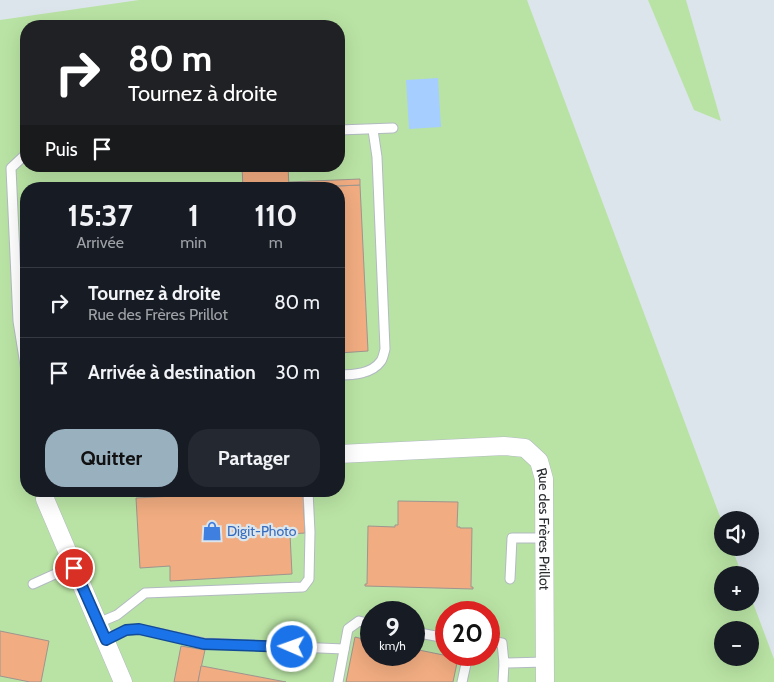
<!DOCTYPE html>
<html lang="fr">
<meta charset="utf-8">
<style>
body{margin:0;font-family:Cabin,sans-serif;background:#242831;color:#f1f3f6;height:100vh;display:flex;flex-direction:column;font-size:19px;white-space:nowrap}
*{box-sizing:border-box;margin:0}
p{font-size:16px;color:#9ea1a6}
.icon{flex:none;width:28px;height:28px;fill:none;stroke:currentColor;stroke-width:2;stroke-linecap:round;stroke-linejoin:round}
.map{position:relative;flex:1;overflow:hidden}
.sheet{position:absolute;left:20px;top:182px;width:325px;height:315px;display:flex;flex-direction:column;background:#171b24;border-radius:20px;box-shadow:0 5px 20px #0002}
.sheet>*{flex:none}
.banner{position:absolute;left:20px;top:20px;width:325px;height:152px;border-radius:20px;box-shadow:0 5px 20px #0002;background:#202124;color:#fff;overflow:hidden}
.buttons{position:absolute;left:714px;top:511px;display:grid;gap:10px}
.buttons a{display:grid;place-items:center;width:45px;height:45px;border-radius:50%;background:#171b24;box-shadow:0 5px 20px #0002;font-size:25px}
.speed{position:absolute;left:360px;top:601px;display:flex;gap:10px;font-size:25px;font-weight:700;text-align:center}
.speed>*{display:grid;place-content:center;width:65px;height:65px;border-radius:50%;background:#171b24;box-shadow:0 5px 20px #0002;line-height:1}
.speed small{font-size:12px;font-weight:400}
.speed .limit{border:8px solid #d22;background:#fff;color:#111}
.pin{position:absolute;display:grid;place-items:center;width:42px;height:42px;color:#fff;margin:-21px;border:2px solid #fff;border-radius:50%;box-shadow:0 1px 5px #0007}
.me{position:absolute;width:55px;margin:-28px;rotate:272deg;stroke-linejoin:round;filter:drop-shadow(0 0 4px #0008)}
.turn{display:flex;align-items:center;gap:18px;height:105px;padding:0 25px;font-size:22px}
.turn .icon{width:65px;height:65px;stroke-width:2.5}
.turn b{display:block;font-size:35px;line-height:42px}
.then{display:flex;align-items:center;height:48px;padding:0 25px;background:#0003;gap:10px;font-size:19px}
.eta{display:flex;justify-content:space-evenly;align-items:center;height:85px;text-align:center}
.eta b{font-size:30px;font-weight:700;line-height:35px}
.cta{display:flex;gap:10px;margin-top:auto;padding:10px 25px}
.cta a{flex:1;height:58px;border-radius:20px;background:#99b0bf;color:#111;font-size:20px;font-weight:700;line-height:58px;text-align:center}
.cta a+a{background:#242831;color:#f1f3f6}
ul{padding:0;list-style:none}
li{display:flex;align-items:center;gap:15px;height:70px;padding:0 25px;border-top:1px solid #363941}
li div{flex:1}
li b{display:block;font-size:19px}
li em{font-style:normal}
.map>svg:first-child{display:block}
.green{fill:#b9e3a4;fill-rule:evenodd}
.water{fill:#a6cefe}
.building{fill:#f1ac81;stroke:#9d958f}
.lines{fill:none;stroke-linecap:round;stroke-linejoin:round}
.lane-casing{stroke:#b2bac1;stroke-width:11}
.street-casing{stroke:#b2bac1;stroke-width:19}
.lane{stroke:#fff;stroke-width:9}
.street{stroke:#fff;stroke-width:18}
.route-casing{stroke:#114b97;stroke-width:12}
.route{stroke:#1a73e8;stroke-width:9}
.labels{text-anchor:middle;stroke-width:4.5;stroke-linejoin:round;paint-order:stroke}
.street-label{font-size:14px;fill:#2b2e31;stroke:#dce5ec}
.shop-label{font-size:14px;fill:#366cbe;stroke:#dce5ec;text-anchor:start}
</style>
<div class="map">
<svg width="774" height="682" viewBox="0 0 774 682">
<rect width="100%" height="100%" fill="#dce5ec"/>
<g class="green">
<path d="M139 0H527L722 522V548H732L742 575H722V602H750V595L774 659V682H0V20ZM26 26H339V166H26ZM26 189H339V491H26ZM371 612H414V655H371ZM446 612H489V655H446ZM722 630H750V658H722Z"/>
<polygon points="648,0 686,0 721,121 694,110"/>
</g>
<polygon class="water" points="438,78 441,127 409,129 406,80"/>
<g class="building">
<polygon points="242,166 288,166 289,188 360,185 368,351 339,353 339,189 243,189"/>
<polygon points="360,179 360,185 289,188 289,182"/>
<polygon points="243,184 243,189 138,189"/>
<polygon points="271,491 303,491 305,533 290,534 292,574 170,581 170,566 140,568 136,498"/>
<polygon points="398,501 458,502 457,527 460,527 460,528 472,528 471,587 473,587 473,589 365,586 365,584 367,584 368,526 395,527 395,525 398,525"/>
<polygon points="0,631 49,641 41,682 30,682 0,676"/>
<polygon points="355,637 371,641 371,655 414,655 414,649 458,658 453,682 346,682"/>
<polygon points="181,646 205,650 198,682 174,682"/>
<polygon points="201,666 202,666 286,682 198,682"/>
</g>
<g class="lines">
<defs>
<g id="lane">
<polyline points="339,130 393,128"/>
<polyline points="26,154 11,168 18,321 26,371"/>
<path d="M339 375C353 375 372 374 381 361 383 358 384 353 385 349L377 157 373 130"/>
<polyline points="510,579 512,538 544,538"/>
<polyline points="33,584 64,570 73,568"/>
<polyline points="98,623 117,615 145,593 303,587 309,579 310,532 308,491"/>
<polyline points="414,632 446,638"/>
<polyline points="106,640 127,630 139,629 204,643 344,649"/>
<polyline points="489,641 502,643 504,663 545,662"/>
<polyline points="338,682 348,629 359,621 371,624"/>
<polyline points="462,682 468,655"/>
<polyline points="503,682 504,663"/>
</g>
<g id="street">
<path id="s1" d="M339 454 504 446 525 448 539 461 544 479 545 682"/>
<polyline points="46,491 45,499 123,682"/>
</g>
</defs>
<use href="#lane" class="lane-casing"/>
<use href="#street" class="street-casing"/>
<use href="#lane" class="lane"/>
<use href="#street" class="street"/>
</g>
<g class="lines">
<defs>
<polyline id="route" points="74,568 106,640 126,630 139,629 204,644 292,647"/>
</defs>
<use href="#route" class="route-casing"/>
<use href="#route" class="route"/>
</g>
<defs>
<symbol id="shop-bare" viewBox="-9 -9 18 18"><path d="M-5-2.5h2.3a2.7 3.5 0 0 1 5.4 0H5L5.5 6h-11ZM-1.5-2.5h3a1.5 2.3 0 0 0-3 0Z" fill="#3f7fe0" stroke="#dce5ec" stroke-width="2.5" paint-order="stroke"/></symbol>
</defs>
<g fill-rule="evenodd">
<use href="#shop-bare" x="198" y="517" width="28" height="28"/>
</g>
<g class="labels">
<g class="street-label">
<text dy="5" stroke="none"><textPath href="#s1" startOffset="274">Rue des Frères Prillot</textPath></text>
</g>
<g class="shop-label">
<text x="227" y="536">Digit-Photo</text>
</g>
</g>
</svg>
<div class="buttons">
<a><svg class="icon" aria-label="sound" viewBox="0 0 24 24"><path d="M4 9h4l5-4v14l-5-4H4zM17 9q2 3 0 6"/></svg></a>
<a>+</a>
<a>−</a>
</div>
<div class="speed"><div>9<small>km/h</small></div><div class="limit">20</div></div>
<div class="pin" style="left:74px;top:568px;background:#d93025"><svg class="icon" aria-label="arrive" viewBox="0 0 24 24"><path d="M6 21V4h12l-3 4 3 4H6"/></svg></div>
<svg class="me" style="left:292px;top:647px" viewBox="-20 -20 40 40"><circle r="17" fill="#1a73e8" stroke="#fff" stroke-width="3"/><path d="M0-11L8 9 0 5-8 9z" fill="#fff"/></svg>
<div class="banner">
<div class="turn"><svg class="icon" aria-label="right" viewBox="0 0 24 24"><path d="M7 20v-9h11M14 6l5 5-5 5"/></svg><div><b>80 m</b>Tournez à droite</div></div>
<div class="then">Puis<svg class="icon" aria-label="arrive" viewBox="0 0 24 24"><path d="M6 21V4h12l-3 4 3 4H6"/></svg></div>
</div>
<section class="sheet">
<div class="eta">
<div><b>15:37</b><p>Arrivée</p></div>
<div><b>1</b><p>min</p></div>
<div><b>110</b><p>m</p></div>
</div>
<ul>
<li><svg class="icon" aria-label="right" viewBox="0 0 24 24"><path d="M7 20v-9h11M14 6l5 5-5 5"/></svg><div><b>Tournez à droite</b><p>Rue des Frères Prillot</p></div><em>80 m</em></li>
<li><svg class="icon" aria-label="arrive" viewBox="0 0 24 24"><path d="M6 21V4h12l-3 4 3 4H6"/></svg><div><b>Arrivée à destination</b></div><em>30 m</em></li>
</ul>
<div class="cta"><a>Quitter</a><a>Partager</a></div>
</section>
</div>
